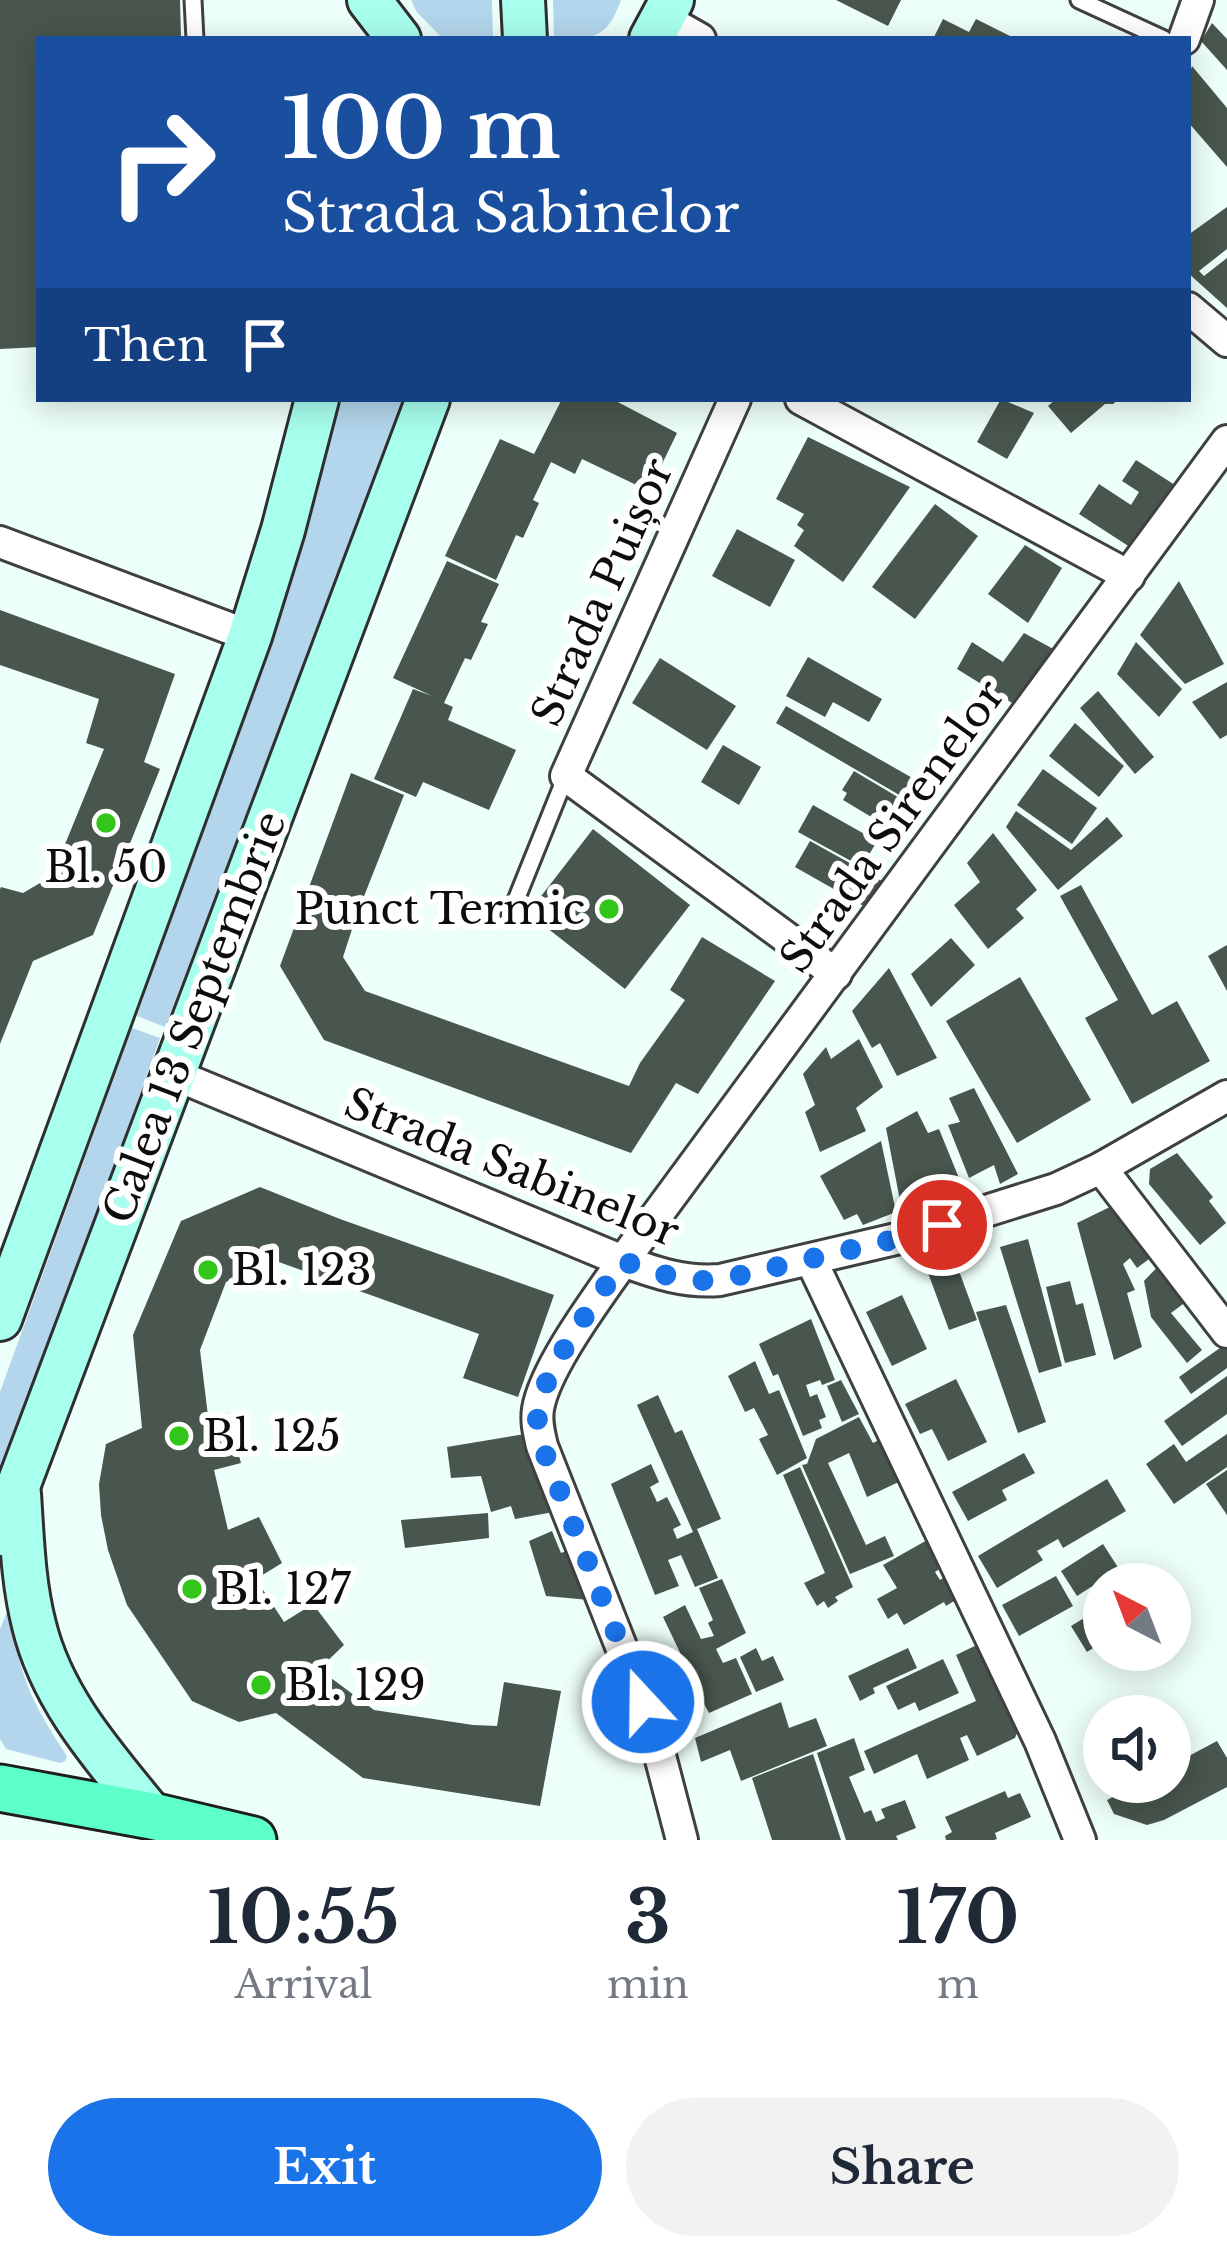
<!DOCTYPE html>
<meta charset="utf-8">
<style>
body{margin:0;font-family:"Libre Baskerville",serif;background:#f2f2f3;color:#1f2937;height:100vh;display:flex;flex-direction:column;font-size:45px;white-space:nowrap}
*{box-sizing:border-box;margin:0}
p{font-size:39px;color:#747a83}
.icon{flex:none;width:66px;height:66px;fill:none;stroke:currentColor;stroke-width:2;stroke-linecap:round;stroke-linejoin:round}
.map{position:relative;height:1840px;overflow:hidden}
.details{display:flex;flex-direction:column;background:#fff;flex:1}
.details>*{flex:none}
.banner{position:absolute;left:36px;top:36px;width:1155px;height:366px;border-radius:0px;box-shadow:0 6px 30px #0003;background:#1a4fa0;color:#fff;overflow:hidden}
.needle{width:78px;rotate:318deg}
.buttons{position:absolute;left:1083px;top:1563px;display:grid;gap:24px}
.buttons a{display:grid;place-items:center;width:108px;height:108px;border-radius:50%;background:#fff;box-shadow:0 6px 30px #0003;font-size:60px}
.pin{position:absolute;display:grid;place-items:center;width:102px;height:102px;color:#fff;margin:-51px;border:6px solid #fff;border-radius:50%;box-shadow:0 3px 12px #0007}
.me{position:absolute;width:132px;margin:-66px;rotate:339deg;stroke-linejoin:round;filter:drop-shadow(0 0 9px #0008)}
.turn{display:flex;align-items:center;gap:42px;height:252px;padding:0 48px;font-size:54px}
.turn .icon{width:156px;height:156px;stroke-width:2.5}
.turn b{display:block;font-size:84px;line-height:102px}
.then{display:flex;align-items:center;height:114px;padding:0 48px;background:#0003;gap:24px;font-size:45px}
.eta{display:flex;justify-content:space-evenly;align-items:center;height:204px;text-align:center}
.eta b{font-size:72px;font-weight:700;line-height:84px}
.primary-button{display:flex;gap:24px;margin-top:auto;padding:24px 48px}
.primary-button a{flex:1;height:138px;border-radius:72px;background:#1a73e8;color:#fff;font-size:48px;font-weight:700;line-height:138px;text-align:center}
.primary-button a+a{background:#f2f2f3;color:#1f2937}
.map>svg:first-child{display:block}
.green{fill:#b3d6ec}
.building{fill:#48564d}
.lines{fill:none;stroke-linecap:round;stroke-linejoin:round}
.lane-casing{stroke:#404040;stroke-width:21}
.street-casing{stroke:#404040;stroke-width:36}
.secondary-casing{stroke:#2f2f2f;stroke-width:48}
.primary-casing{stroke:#1e1e1e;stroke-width:51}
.lane{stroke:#fff;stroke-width:15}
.street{stroke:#fff;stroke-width:30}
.secondary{stroke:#a8ffee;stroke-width:42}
.primary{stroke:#5dffca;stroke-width:45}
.route{stroke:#1a73e8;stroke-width:21;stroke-dasharray:0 37.8}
.poi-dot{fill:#32c61b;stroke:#fff;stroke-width:4.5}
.labels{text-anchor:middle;stroke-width:12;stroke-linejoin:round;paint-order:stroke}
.street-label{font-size:42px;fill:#0d0d0d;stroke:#fff}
.poi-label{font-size:42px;fill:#0d0d0d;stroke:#fff;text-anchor:start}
</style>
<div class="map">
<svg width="1227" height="1840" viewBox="0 0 1227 1840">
<rect width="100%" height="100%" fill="#edfffa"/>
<g class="green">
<polygon points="411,0 492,0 493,39 443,39 416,11"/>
<path d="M553 0H621C607 40 592 39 554 39Z"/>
<polygon points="342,399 406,399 165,1027 137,1016 275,622"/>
<polygon points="132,1028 160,1038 0,1483 0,1392"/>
<path d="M10 1604 13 1606C16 1673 31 1701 67 1756L65 1761 60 1763 6 1749 0 1739V1629Z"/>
</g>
<g class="building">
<polygon points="0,0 180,0 181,39 39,39 39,347 0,349"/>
<polygon points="836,0 901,0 888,26"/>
<polygon points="943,19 969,32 976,19 1016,39 933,39"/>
<polygon points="1212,23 1227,39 1227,70 1201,41"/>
<polygon points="1192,66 1227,108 1227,167 1188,122 1188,79"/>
<polygon points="1227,207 1227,249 1199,271 1204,276 1227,258 1227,308 1188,273 1188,235"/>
<polygon points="562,399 612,399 677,433 649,491 582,459 575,474 551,462 533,500 539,503 523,538 516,535 496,580 445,556 500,439 534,454"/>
<polygon points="1001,399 1034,413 1007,459 977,442"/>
<polygon points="1056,399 1119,399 1113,404 1105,404 1071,433 1048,406"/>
<polygon points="808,437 910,487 843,582 794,546 804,530 797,525 804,514 776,499"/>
<polygon points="1136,460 1178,487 1136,551 1079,514 1099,484 1131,505 1139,492 1122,481"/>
<polygon points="935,504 978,536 915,619 872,587"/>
<polygon points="737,529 795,560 770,607 712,576"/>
<polygon points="1025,545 1062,568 1028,623 988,594"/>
<polygon points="447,561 499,584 481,622 488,624 471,660 465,658 444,703 453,707 448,720 516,750 489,810 423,782 416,797 374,779 413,689 432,696 393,678"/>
<polygon points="1179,581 1224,664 1185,684 1140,635"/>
<polygon points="0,610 175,674 144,762 160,769 93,935 33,961 0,1044 0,889 1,887 23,893 52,876 104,749 86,743 99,699 0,665"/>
<polygon points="1024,633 1057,651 1017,706 957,669 972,642 1003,662"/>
<polygon points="1136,642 1182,689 1159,717 1117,674"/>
<polygon points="808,657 882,699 869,722 833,702 825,717 786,696"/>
<polygon points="660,658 736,706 707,750 632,703"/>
<polygon points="1227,682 1227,735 1220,739 1192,702"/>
<polygon points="1098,691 1154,757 1135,774 1080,708"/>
<polygon points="786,706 923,784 913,803 776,723"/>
<polygon points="1075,723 1124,766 1099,797 1049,756"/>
<polygon points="723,745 761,767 739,805 701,782"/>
<polygon points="1043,769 1097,808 1072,844 1017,805"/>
<polygon points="854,771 913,806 901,826 877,811 873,818 843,800 847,793 842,790"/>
<polygon points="351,773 404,795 357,914 343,957 365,991 629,1086 640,1063 685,1000 670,990 702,937 775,981 698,1094 676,1083 631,1153 324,1040 280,966"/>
<polygon points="813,805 877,841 862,867 798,832"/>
<polygon points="1016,811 1071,850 1107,817 1123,836 1058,890 1006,827"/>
<polygon points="593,829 690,905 625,989 528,913"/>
<polygon points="993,833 1037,890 1016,909 1024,918 988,949 954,905 980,882 967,863"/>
<polygon points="810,841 884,882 869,909 795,867"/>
<polygon points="1081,885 1152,1015 1177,1001 1210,1061 1132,1104 1085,1018 1118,1000 1060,896"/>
<polygon points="951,938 975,965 931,1007 911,974"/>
<polygon points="1227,945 1227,991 1208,956"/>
<polygon points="889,968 937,1058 897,1076 880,1043 872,1048 852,1011"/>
<polygon points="1020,977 1091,1100 1017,1143 946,1021"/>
<polygon points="859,1039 883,1087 856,1108 866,1131 820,1152 805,1112 815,1105 803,1074 826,1047 831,1059"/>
<polygon points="974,1088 1018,1174 1000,1184 994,1165 969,1178 948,1125 960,1122 949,1098"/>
<polygon points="917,1111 928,1133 939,1129 961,1183 902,1211 886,1128"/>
<polygon points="881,1141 896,1212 863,1225 857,1214 844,1220 820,1176"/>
<polygon points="1177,1153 1213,1197 1209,1201 1226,1223 1200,1245 1149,1184 1150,1169"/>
<polygon points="260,1187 340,1219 554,1295 518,1397 463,1378 479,1334 276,1261 226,1282 200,1350 208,1416 227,1413 241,1463 214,1470 228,1530 259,1517 282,1563 256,1579 284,1622 313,1604 344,1645 319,1669 374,1710 473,1725 497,1726 504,1682 561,1691 540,1806 363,1778 276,1713 239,1722 192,1701 127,1605 108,1550 101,1515 99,1484 106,1444 142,1428 133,1335 181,1221"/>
<polygon points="1116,1204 1157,1253 1137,1268 1130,1258 1123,1264 1135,1290 1127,1293 1142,1347 1114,1360 1077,1223"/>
<polygon points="1028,1239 1062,1366 1039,1373 1000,1247"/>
<polygon points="1167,1257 1195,1295 1171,1313 1202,1350 1187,1363 1151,1317 1144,1281"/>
<polygon points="955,1260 977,1320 949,1330 927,1270"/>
<polygon points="1070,1281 1076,1305 1083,1303 1096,1355 1065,1363 1046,1287"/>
<polygon points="902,1295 927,1349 892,1366 866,1312"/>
<polygon points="1006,1305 1046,1422 1018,1433 976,1312"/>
<polygon points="811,1319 835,1380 822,1385 820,1380 806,1385 810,1397 817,1394 826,1417 819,1420 822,1428 803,1436 778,1374 773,1376 759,1344"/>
<polygon points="1227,1343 1227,1368 1191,1394 1179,1377"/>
<polygon points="755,1361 769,1394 779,1390 807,1458 777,1475 759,1439 768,1435 754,1408 745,1412 728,1376"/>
<polygon points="1227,1376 1227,1414 1182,1446 1164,1421"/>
<polygon points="956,1379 987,1442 948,1461 932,1429 920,1434 905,1404"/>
<polygon points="841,1380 859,1414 842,1422 827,1386"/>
<polygon points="658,1395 675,1433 682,1430 721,1519 697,1529 718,1578 695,1587 681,1555 668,1560 679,1586 655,1595 611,1484 651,1464 659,1482 650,1487 657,1502 667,1497 681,1525 673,1529 677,1539 693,1532 637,1405"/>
<polygon points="859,1417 873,1443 887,1436 907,1478 867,1497 849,1453 828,1463 866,1545 885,1536 894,1556 850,1574 802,1465 807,1464 816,1439"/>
<polygon points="525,1434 559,1511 515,1519 511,1506 491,1512 481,1476 451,1478 447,1447"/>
<polygon points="1227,1434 1227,1467 1174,1504 1146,1464 1174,1444 1186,1462"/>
<polygon points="1024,1453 1035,1473 1002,1490 1007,1500 968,1521 952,1492"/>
<polygon points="800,1467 853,1587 835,1597 838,1601 828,1608 824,1601 817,1606 804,1583 825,1573 783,1475"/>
<polygon points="1227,1470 1227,1515 1206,1484"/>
<polygon points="1107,1479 1126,1511 1063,1548 1058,1539 1037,1551 1043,1560 997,1588 978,1556"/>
<polygon points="488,1513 489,1538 405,1548 401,1520"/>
<polygon points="552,1531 561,1553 569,1550 589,1600 546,1596 529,1541"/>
<polygon points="929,1539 944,1566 935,1572 940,1580 946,1576 959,1598 946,1606 944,1602 904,1625 897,1613 888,1619 877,1599 897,1588 883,1565"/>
<polygon points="1103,1544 1119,1569 1077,1596 1061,1571"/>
<polygon points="1056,1576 1073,1606 1019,1636 1002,1605"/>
<polygon points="722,1579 746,1633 716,1649 723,1663 736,1658 752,1694 709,1713 702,1700 699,1702 691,1684 696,1681 688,1662 685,1663 663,1617 685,1605 701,1639 714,1636 708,1623 713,1620 699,1588"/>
<polygon points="1104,1606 1104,1650 1154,1650 1124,1668 1115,1653 1106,1659 1098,1645 1087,1652 1071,1626"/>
<polygon points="983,1642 1020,1715 1011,1719 1017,1733 1015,1738 977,1756 967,1735 960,1738 969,1760 927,1779 917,1754 874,1774 864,1751 976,1701 956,1655"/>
<polygon points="756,1648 762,1661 773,1656 784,1680 756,1692 740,1657"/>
<polygon points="908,1648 917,1668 873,1688 875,1693 860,1701 848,1676"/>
<polygon points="943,1659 959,1693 919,1711 915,1702 898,1710 886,1686"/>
<polygon points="781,1702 789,1728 816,1718 827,1746 741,1781 730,1750 701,1762 695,1738"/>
<polygon points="854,1738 865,1770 849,1777 864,1813 871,1810 876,1822 885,1818 881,1809 905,1800 916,1828 896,1836 898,1840 846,1840 817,1753"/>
<polygon points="1217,1741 1227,1758 1227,1787 1164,1820 1147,1825 1114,1814 1107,1800 1141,1782 1170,1782 1170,1766"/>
<polygon points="1104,1742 1104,1780 1100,1783 1084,1752"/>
<polygon points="813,1754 841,1840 772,1840 752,1778"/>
<polygon points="1005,1791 1008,1798 1020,1793 1031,1817 995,1833 997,1839 994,1840 946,1840 945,1836 952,1832 945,1817"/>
</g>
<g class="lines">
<defs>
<g id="lane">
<polyline points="193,0 195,39"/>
<polyline points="1079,0 1164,39"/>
<polyline points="510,915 566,776"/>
</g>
<g id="street">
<polyline points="663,18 700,39"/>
<polyline points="1184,39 1198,0"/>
<polyline points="1188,308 1227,341"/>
<polyline points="735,399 566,776 836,974"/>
<polyline points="801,399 1129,576"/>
<polyline points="0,542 250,636"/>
<path d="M173 1074 623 1261C656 1273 685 1283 720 1280L900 1238 1056 1189 1101 1168 1227 1096"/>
<polyline points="1101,1168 1227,1332"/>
<polyline points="811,1260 1040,1741 1080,1840"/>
<path d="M682 1840 652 1725 542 1446C539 1433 536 1422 538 1409 545 1367 599 1296 623 1261L1227 441"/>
</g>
<g id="secondary">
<polyline points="369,0 399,39"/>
<polyline points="523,0 525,39"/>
<polyline points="651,39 672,0"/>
<polyline points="0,1319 250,636 283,530 317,399"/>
<path d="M19 1494C22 1538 23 1582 34 1625 52 1700 105 1758 152 1816"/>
<polyline points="0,1534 428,399"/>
</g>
<polyline id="primary" points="0,1788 152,1816 253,1840"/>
</defs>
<use href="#lane" class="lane-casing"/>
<use href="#street" class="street-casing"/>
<use href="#secondary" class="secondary-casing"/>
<use href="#primary" class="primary-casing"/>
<use href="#lane" class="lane"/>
<use href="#street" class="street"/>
<use href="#secondary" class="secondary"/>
<use href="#primary" class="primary"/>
</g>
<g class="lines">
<path class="route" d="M643 1702 542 1446C539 1433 536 1422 538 1409 545 1368 599 1296 623 1261 656 1273 685 1283 720 1280L900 1238 942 1225"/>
</g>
<g class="poi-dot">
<circle cx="106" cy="823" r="12"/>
<circle cx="609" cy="909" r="12"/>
<circle cx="208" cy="1270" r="12"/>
<circle cx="179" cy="1436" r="12"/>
<circle cx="192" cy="1589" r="12"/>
<circle cx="261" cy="1685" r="12"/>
</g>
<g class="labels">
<g class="street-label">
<text transform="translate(602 592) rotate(-66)" y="15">Strada Puișor</text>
<text transform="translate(892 826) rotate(-54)" y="15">Strada Sirenelor</text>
<text transform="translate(194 1017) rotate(-69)" y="15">Calea 13 Septembrie</text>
<text transform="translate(512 1167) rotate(22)" y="15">Strada Sabinelor</text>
</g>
<g class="poi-label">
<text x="106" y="882" text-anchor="middle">Bl. 50</text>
<text x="585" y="924" text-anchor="end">Punct Termic</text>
<text x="232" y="1285">Bl. 123</text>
<text x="203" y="1451">Bl. 125</text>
<text x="216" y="1604">Bl. 127</text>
<text x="285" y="1700">Bl. 129</text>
</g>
</g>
</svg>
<div class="buttons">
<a><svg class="needle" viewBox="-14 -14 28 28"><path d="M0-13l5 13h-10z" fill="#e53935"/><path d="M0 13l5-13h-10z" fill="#747a83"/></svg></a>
<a><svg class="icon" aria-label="sound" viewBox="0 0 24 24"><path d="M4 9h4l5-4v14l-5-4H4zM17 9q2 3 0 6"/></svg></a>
</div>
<div class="pin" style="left:942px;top:1225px;background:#d93025"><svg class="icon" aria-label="arrive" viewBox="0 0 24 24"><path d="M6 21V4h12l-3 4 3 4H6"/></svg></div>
<svg class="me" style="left:643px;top:1702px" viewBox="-20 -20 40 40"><circle r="17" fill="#1a73e8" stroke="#fff" stroke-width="3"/><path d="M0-11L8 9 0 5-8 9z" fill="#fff"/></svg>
<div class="banner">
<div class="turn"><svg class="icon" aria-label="right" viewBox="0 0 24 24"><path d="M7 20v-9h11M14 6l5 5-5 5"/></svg><div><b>100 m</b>Strada Sabinelor</div></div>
<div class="then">Then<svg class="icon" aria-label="arrive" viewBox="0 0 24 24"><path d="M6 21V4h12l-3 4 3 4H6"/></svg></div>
</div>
</div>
<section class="details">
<div class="eta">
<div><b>10:55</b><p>Arrival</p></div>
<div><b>3</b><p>min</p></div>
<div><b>170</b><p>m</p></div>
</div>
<div class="primary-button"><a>Exit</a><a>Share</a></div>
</section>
